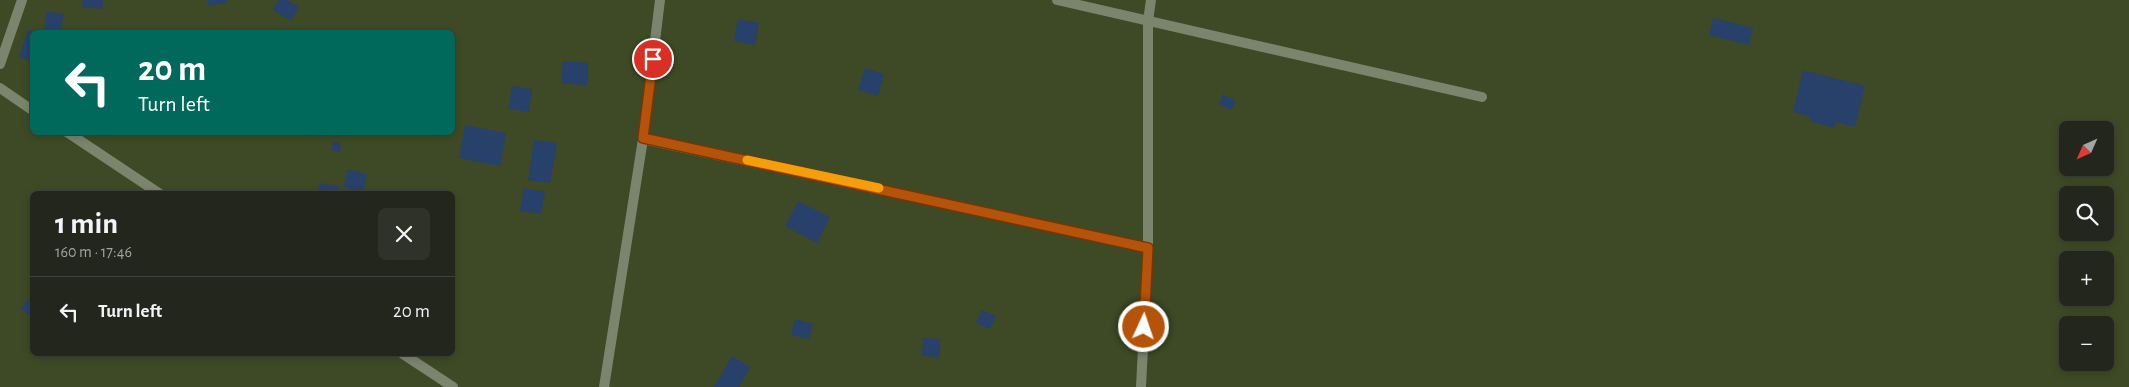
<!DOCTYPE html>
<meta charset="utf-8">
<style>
body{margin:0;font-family:"Alegreya Sans",sans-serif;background:#2e3229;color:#f1f3f6;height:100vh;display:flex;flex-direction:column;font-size:19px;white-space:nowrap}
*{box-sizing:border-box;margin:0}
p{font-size:16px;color:#a2a5a3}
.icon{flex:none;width:28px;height:28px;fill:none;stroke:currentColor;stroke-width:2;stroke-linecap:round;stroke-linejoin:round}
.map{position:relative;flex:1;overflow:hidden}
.drawer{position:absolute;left:30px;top:191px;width:425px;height:165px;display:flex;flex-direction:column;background:#22261c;border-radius:8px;box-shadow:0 2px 8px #0003,0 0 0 1px #3f433b}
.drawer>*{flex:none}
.hud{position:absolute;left:30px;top:30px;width:425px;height:105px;border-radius:8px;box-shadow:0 2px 8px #0003,0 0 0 1px #3f433b;background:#00695c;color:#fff;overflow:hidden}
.needle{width:32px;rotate:225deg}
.tools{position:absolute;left:2059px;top:121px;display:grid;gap:10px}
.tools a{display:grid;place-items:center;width:55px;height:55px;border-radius:8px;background:#22261c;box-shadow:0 2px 8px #0003,0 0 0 1px #3f433b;font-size:25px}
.pin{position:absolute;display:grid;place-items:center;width:42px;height:42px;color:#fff;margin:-21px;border:2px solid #fff;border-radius:50%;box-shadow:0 1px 5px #0007}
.me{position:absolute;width:55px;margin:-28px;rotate:3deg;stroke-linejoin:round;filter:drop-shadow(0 0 4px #0008)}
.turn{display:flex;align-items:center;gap:18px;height:105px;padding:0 25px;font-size:22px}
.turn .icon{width:65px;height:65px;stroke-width:2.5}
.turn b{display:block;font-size:35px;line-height:42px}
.round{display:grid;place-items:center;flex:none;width:52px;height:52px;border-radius:8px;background:#2e3229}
.head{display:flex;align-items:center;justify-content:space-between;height:85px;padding:0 25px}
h1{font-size:30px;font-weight:700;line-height:38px}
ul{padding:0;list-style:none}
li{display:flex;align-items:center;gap:15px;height:70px;padding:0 25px;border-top:1px solid #3f433b}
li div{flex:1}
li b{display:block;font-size:19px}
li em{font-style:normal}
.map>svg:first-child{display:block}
.green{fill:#3e4a25;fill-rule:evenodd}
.building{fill:#27416a}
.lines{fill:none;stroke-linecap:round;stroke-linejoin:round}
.street{stroke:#7c846d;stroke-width:10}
.route-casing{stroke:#753606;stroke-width:12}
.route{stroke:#b45309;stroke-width:9}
.slow{stroke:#f59e0b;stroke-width:9}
</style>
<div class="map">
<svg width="2129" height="387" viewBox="0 0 2129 387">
<rect width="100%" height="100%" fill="#2e3226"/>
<path class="green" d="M0 0H2129V387H0ZM32 32H452V132H32ZM2068 130H2105V168H2068ZM32 194H452V354H32ZM2068 195H2105V232H2068ZM2068 260H2105V298H2068ZM2068 325H2105V362H2068Z"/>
<g class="building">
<polygon points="83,0 103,0 102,9 82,7"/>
<polygon points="207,0 227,0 227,2 209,6"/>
<polygon points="279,0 287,0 299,7 291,21 273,10"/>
<polygon points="47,11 64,14 60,32 44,29"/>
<polygon points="1713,18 1753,28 1749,45 1709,35"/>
<polygon points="738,19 759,23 755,45 734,41"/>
<polygon points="28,30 32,31 32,61 19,57"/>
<polygon points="563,61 588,63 587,85 561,83"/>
<polygon points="865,68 884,74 878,96 858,90"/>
<polygon points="1803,70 1865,86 1855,127 1836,122 1834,128 1810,121 1811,117 1793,112"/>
<polygon points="512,86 532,89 529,112 508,109"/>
<polygon points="1223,94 1236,101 1231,110 1219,104"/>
<polygon points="465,125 506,133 500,166 459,158"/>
<polygon points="534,140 557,143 550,183 528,180"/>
<polygon points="333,142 341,143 340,152 331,150"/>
<polygon points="348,169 367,174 363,192 343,187"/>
<polygon points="319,183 339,186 338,194 318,194"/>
<polygon points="524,188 545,192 541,214 520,211"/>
<polygon points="798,201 830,217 817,243 785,226"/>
<polygon points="32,295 32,316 31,317 20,308"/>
<polygon points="982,310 996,316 990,329 976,323"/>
<polygon points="795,319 813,324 809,339 791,335"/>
<polygon points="923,338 940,339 940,357 922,356"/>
<polygon points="732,356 750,367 739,387 714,387"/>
</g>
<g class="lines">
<g class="street">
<polyline points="1057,0 1482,97"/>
<polyline points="0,64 22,0"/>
<polyline points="0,88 32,110"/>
<polyline points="67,132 160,194"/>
<polyline points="643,139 1148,248 1148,21 1151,0"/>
<polyline points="403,354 453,387"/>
<polyline points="604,387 643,139 660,0"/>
<polyline points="1141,387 1148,248"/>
</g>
</g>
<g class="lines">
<defs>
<polyline id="route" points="653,59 643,138 1148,248 1144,327"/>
</defs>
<use href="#route" class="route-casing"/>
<use href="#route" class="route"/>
<polyline class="slow" points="747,160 879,188"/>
</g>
</svg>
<div class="tools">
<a><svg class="needle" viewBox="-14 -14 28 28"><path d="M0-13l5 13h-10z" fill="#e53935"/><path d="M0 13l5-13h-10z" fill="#a2a5a3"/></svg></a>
<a><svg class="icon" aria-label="search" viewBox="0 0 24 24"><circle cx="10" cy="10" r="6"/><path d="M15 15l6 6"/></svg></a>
<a>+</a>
<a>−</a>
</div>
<div class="pin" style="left:653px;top:59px;background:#d93025"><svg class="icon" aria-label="arrive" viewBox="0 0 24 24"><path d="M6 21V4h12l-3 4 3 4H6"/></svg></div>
<svg class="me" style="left:1144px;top:327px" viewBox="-20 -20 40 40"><circle r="17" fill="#b45309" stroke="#fff" stroke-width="3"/><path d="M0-11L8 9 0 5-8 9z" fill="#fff"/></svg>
<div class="hud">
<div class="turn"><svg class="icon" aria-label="left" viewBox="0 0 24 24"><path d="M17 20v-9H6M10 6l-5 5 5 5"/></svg><div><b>20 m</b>Turn left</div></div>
</div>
<section class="drawer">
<div class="head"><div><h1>1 min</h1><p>160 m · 17:46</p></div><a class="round"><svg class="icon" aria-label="close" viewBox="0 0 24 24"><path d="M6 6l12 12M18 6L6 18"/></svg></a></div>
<ul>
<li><svg class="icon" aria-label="left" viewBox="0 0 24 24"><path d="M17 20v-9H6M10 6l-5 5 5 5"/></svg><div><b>Turn left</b></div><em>20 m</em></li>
</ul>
</section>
</div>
